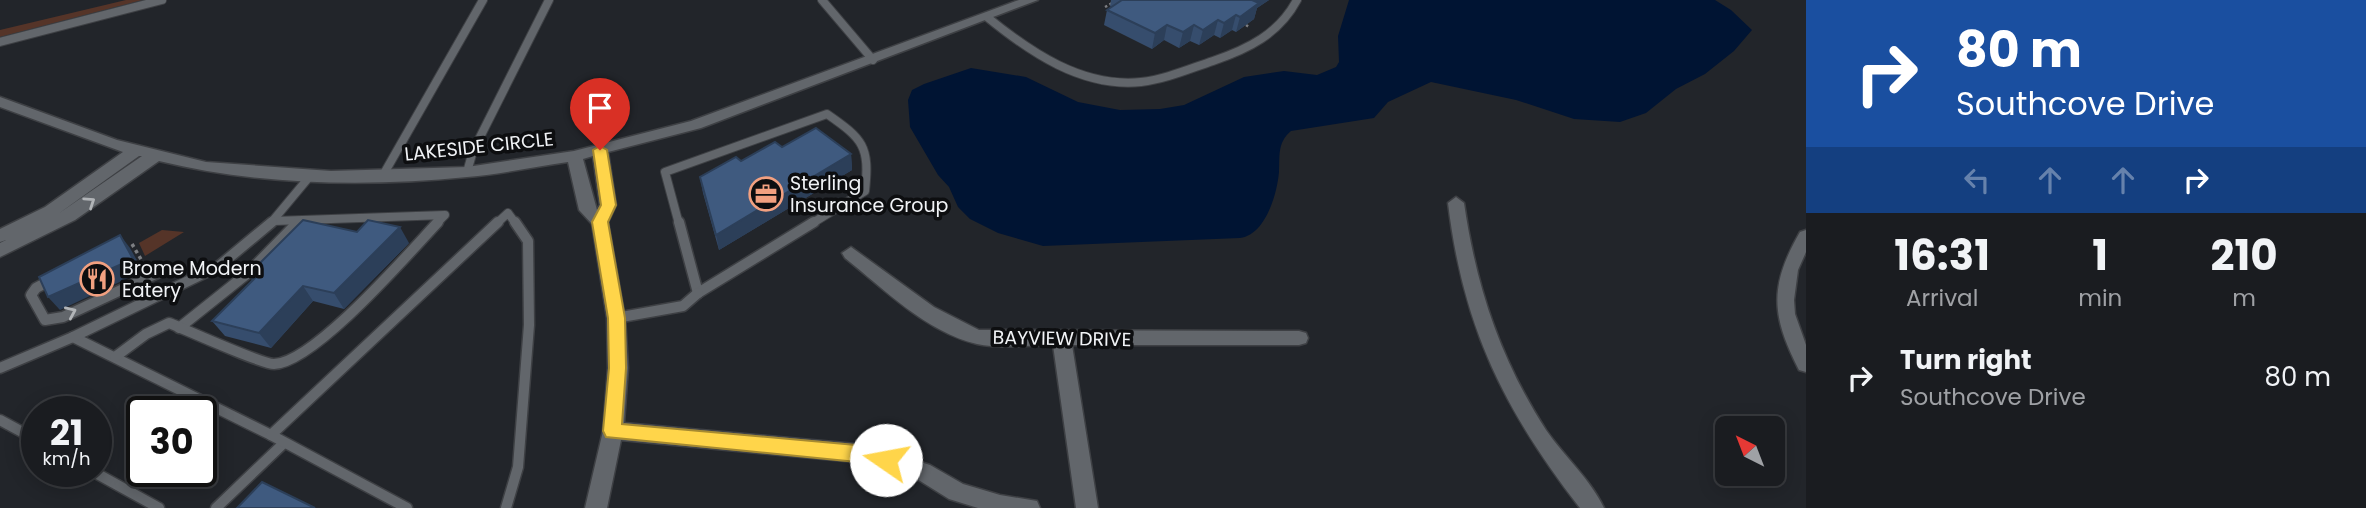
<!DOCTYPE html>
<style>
body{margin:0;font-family:Poppins,sans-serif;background:#27292d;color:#f1f3f6;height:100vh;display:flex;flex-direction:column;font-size:26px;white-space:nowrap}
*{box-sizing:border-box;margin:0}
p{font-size:23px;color:#9fa1a5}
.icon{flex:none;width:38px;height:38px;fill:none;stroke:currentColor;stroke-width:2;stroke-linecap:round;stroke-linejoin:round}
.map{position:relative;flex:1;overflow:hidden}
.sheet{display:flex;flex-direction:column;background:#1a1c20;width:560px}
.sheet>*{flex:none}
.banner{background:#1a4fa0;color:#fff;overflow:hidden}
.needle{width:46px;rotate:318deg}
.controls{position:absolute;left:1715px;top:416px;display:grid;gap:14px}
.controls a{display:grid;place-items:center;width:70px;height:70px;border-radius:10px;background:#1a1c20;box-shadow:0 4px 18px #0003,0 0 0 2px #383a3e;font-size:35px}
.speed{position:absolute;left:21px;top:396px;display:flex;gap:14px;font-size:35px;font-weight:700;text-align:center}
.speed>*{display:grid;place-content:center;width:91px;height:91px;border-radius:50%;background:#1a1c20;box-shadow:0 4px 18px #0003,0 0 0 2px #383a3e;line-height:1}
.speed small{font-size:18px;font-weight:400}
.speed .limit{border:4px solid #111;border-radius:10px;background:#fff;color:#111}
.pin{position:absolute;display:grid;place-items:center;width:60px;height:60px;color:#fff;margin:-72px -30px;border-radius:50% 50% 50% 0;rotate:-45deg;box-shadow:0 0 7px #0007}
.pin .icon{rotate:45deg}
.me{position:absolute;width:77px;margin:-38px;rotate:282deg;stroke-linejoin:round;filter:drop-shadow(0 0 5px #0008)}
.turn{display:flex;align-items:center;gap:24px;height:147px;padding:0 35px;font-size:32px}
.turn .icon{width:91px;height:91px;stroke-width:2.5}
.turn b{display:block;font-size:49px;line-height:60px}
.lanes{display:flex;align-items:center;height:66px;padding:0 35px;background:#0003;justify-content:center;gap:35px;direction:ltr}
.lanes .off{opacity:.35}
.eta{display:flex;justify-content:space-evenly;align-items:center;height:119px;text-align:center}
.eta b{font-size:42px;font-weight:700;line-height:49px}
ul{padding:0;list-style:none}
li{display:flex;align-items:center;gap:21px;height:91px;padding:0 35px}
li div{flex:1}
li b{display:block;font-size:26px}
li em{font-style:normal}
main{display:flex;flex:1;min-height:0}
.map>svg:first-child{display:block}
.green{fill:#553428}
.water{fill:#001433}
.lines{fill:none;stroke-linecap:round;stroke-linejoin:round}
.service-far1-casing{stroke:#3e4044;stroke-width:10}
.service-casing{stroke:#3e4044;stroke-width:13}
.minor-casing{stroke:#3e4044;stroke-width:3}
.path-far1{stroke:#7d7f83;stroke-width:2.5;stroke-dasharray:2.5 2.5;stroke-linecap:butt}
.path{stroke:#7d7f83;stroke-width:3.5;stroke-dasharray:3.5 3.5;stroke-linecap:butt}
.service-far1{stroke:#62666b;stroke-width:8}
.service{stroke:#62666b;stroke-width:10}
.minor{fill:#62666b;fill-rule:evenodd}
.wall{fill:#364d6d}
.shaded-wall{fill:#2c3f59}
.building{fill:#3f5a7f;stroke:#2c3f59;stroke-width:2}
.oneway{stroke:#b1b4b7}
.route{fill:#ffd54a;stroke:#a68a30;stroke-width:2}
.labels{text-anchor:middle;stroke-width:7;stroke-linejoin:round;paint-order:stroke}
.street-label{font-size:19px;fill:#f1f3f6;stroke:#0d0e10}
.poi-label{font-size:19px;fill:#f1f3f6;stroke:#0d0e10;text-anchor:start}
</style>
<main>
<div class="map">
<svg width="1806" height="508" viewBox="0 0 1806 508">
<rect width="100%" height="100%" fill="#22252a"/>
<g class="green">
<polygon points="126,0 143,0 0,37 0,30"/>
<polygon points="162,230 184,232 145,256 139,243"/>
</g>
<path class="water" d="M1349 0H1715L1731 10 1752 30 1734 51 1705 74 1676 89 1646 113 1620 122 1574 119 1516 100 1431 82 1388 102 1374 118 1291 131C1277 143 1280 156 1279 172 1277 195 1265 235 1240 238L1043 246 998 233 970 219 958 207 949 187 938 175 910 127 908 100 912 90 924 84 971 68 1026 77 1078 102 1120 110 1160 109 1184 105 1244 77 1284 71 1317 75 1336 67 1339 62 1338 36Z"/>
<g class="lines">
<defs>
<g id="service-far1">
<polyline points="822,0 873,60"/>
<path d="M987 17C1030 52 1082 88 1141 82 1166 79 1189 69 1213 61 1248 49 1279 34 1297 0"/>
<polyline points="0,42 162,0"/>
<polyline points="467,172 473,151 549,0"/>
<polyline points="382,177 483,0"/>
<polyline points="274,221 445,215 436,224"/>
<polyline points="270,224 310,176"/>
<polyline points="296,224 298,222"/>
<polyline points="496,224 508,213 516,224"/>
<path d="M679 224 665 172 827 114C863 139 870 146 865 191L811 224"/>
</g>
<g id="service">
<polyline points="679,222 698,293"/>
<polyline points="53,279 36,288 31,295 45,320 63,317 164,270"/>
<polyline points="698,293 814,222"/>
<polyline points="616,318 683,306 698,293"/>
<polyline points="179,328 248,273 298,222"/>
<polyline points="73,337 271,435"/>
<path d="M115 357 146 334 169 323C187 330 261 364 274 364 314 363 408 254 438 222"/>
<polyline points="0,368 73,337 219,266 272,222"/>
<polyline points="0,420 37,440"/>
<polyline points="92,471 159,508"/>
<polyline points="216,508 284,443"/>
<polyline points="407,508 271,435 498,222"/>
<polyline points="506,508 518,467 529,325 528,241 515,222"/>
</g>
<g id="minor">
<path d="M1019 0H1038L701 128 608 152 616 205 608 222 625 318 628 368 624 423 867 445 930 465 963 484 1000 495 1037 501 1040 508H978L949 499 917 479 867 463 621 440 607 508H585L603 431 608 368 607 318 592 224 579 210 568 162C534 167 501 174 467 177 366 187 257 185 159 161L75 220 0 257V243L6 240 0 242V229L45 207 123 152 0 107V97L117 140 206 162 331 171 467 167 574 151 691 121ZM139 156H142L58 214ZM593 156 600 205 597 210 583 159Z"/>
<path d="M1456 197 1464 203C1476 286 1500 359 1546 430 1564 456 1591 480 1604 508H1580C1504 410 1463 327 1448 203Z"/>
<path d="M1806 230V252L1798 270 1794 300 1795 314 1806 345V372L1799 370C1771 315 1769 286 1800 232Z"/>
<path d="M851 247 934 307 979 330 1299 331 1306 333 1308 338 1306 343 1299 345H1072L1098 508H1076L1053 345C1029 345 1000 349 977 344 926 332 884 289 845 258L842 253Z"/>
</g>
</defs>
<use href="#service-far1" class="service-far1-casing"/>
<use href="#service" class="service-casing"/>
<use href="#minor" class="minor-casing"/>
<g class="path-far1">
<polyline points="1105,7 1118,0"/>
<polyline points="1246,25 1249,27"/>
</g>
<polyline class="path" points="132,244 145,266"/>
<use href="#service-far1" class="service-far1"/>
<use href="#service" class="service"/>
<use href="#minor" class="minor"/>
</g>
<g class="wall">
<polygon points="1111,0 1269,0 1257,8 1254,19 1236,32 1232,30 1220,38 1214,35 1199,45 1190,41 1179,48 1164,40 1152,49 1104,25 1107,10 1111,7 1110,6"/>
<polygon points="782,147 851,154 852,170 719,250 703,193 700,177"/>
<polygon points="409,243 344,309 313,301 271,348 225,336 212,321 252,280 248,275"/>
</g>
<g class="shaded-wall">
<polygon points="1252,0 1269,0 1257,8 1254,19 1236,32 1240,17"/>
<polygon points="1236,15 1232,30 1220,38 1224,23"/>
<polygon points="1218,20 1214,35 1199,45 1203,30"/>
<polygon points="1167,25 1164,40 1152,49 1155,33"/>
<polygon points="1194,25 1190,41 1179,48 1183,32"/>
<polygon points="851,154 852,170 719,250 716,235"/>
<polygon points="400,227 409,243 344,309 334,293"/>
<polygon points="120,235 130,248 143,271 60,310 48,297"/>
<polygon points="303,286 313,301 271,348 259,333"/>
</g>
<g class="building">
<polygon points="1122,0 1252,0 1259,3 1240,17 1236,15 1224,23 1218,20 1203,30 1194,25 1183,32 1167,25 1155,33 1107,10"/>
<polygon points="816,128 851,154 716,235 700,177 736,157 741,161 775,142 782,147"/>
<polygon points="303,220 357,232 368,220 400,227 334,293 303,286 259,333 212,321 256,277 248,275"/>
<polygon points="120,235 133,259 48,297 39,277"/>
<polygon points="262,482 315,508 237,508"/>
</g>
<defs><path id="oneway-chevron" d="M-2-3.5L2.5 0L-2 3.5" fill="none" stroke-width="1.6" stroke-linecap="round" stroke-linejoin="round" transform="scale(1.75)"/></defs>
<g class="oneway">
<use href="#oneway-chevron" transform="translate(90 202) rotate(-34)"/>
<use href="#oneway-chevron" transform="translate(71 312) rotate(-24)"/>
</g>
<polygon class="route" points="600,146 607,150 616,205 608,222 625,318 626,368 622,424 867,446 892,454 895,460 892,466 886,469 867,463 606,437 603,431 609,368 608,318 592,222 601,205 593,150"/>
<defs>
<symbol id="office-ring" viewBox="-11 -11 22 22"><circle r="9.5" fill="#0d0e10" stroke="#f2a080" stroke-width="1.5"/><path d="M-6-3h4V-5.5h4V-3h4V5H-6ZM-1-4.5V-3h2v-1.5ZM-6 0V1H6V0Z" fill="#f2a080"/></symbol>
<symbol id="restaurant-ring" viewBox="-11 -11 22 22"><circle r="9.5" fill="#0d0e10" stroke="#f2a080" stroke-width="1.5"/><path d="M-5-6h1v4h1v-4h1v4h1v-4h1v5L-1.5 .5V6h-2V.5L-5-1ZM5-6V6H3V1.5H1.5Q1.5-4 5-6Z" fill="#f2a080"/></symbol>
</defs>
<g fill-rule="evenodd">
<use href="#office-ring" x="747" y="175" width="38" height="38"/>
<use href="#restaurant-ring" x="78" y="260" width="38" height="38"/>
</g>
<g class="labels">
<g class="street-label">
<text transform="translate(479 146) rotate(-6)" y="7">LAKESIDE CIRCLE</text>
<text transform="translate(1062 338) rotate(1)" y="7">BAYVIEW DRIVE</text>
</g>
<g class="poi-label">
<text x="790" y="190">Sterling<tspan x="790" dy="22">Insurance Group</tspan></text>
<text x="122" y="275">Brome Modern<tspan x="122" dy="22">Eatery</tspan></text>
</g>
</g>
</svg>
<div class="controls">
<a><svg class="needle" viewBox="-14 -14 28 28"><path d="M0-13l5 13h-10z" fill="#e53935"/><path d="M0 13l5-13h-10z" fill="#9fa1a5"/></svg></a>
</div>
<div class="speed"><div>21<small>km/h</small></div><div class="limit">30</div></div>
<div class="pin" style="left:600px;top:150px;background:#d93025"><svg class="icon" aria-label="arrive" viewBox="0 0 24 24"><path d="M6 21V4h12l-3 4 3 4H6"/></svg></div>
<svg class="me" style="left:886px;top:460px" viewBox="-20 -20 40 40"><circle r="19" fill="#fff"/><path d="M0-13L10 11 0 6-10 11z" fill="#ffd54a"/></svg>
</div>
<section class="sheet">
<div class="banner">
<div class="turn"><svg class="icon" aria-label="right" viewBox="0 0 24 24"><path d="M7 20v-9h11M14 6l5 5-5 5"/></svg><div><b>80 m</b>Southcove Drive</div></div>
<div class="lanes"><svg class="icon off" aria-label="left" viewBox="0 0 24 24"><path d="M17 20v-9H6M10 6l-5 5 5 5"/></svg><svg class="icon off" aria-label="ahead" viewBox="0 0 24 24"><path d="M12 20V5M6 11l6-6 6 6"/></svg><svg class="icon off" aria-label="ahead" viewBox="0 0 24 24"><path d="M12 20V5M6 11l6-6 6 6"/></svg><svg class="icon" aria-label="right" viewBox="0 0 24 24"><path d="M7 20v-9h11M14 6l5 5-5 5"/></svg></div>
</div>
<div class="eta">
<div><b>16:31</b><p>Arrival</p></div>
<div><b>1</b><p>min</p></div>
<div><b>210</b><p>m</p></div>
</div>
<ul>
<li><svg class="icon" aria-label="right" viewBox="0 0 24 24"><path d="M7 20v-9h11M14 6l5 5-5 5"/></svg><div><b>Turn right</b><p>Southcove Drive</p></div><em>80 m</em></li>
</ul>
</section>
</main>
